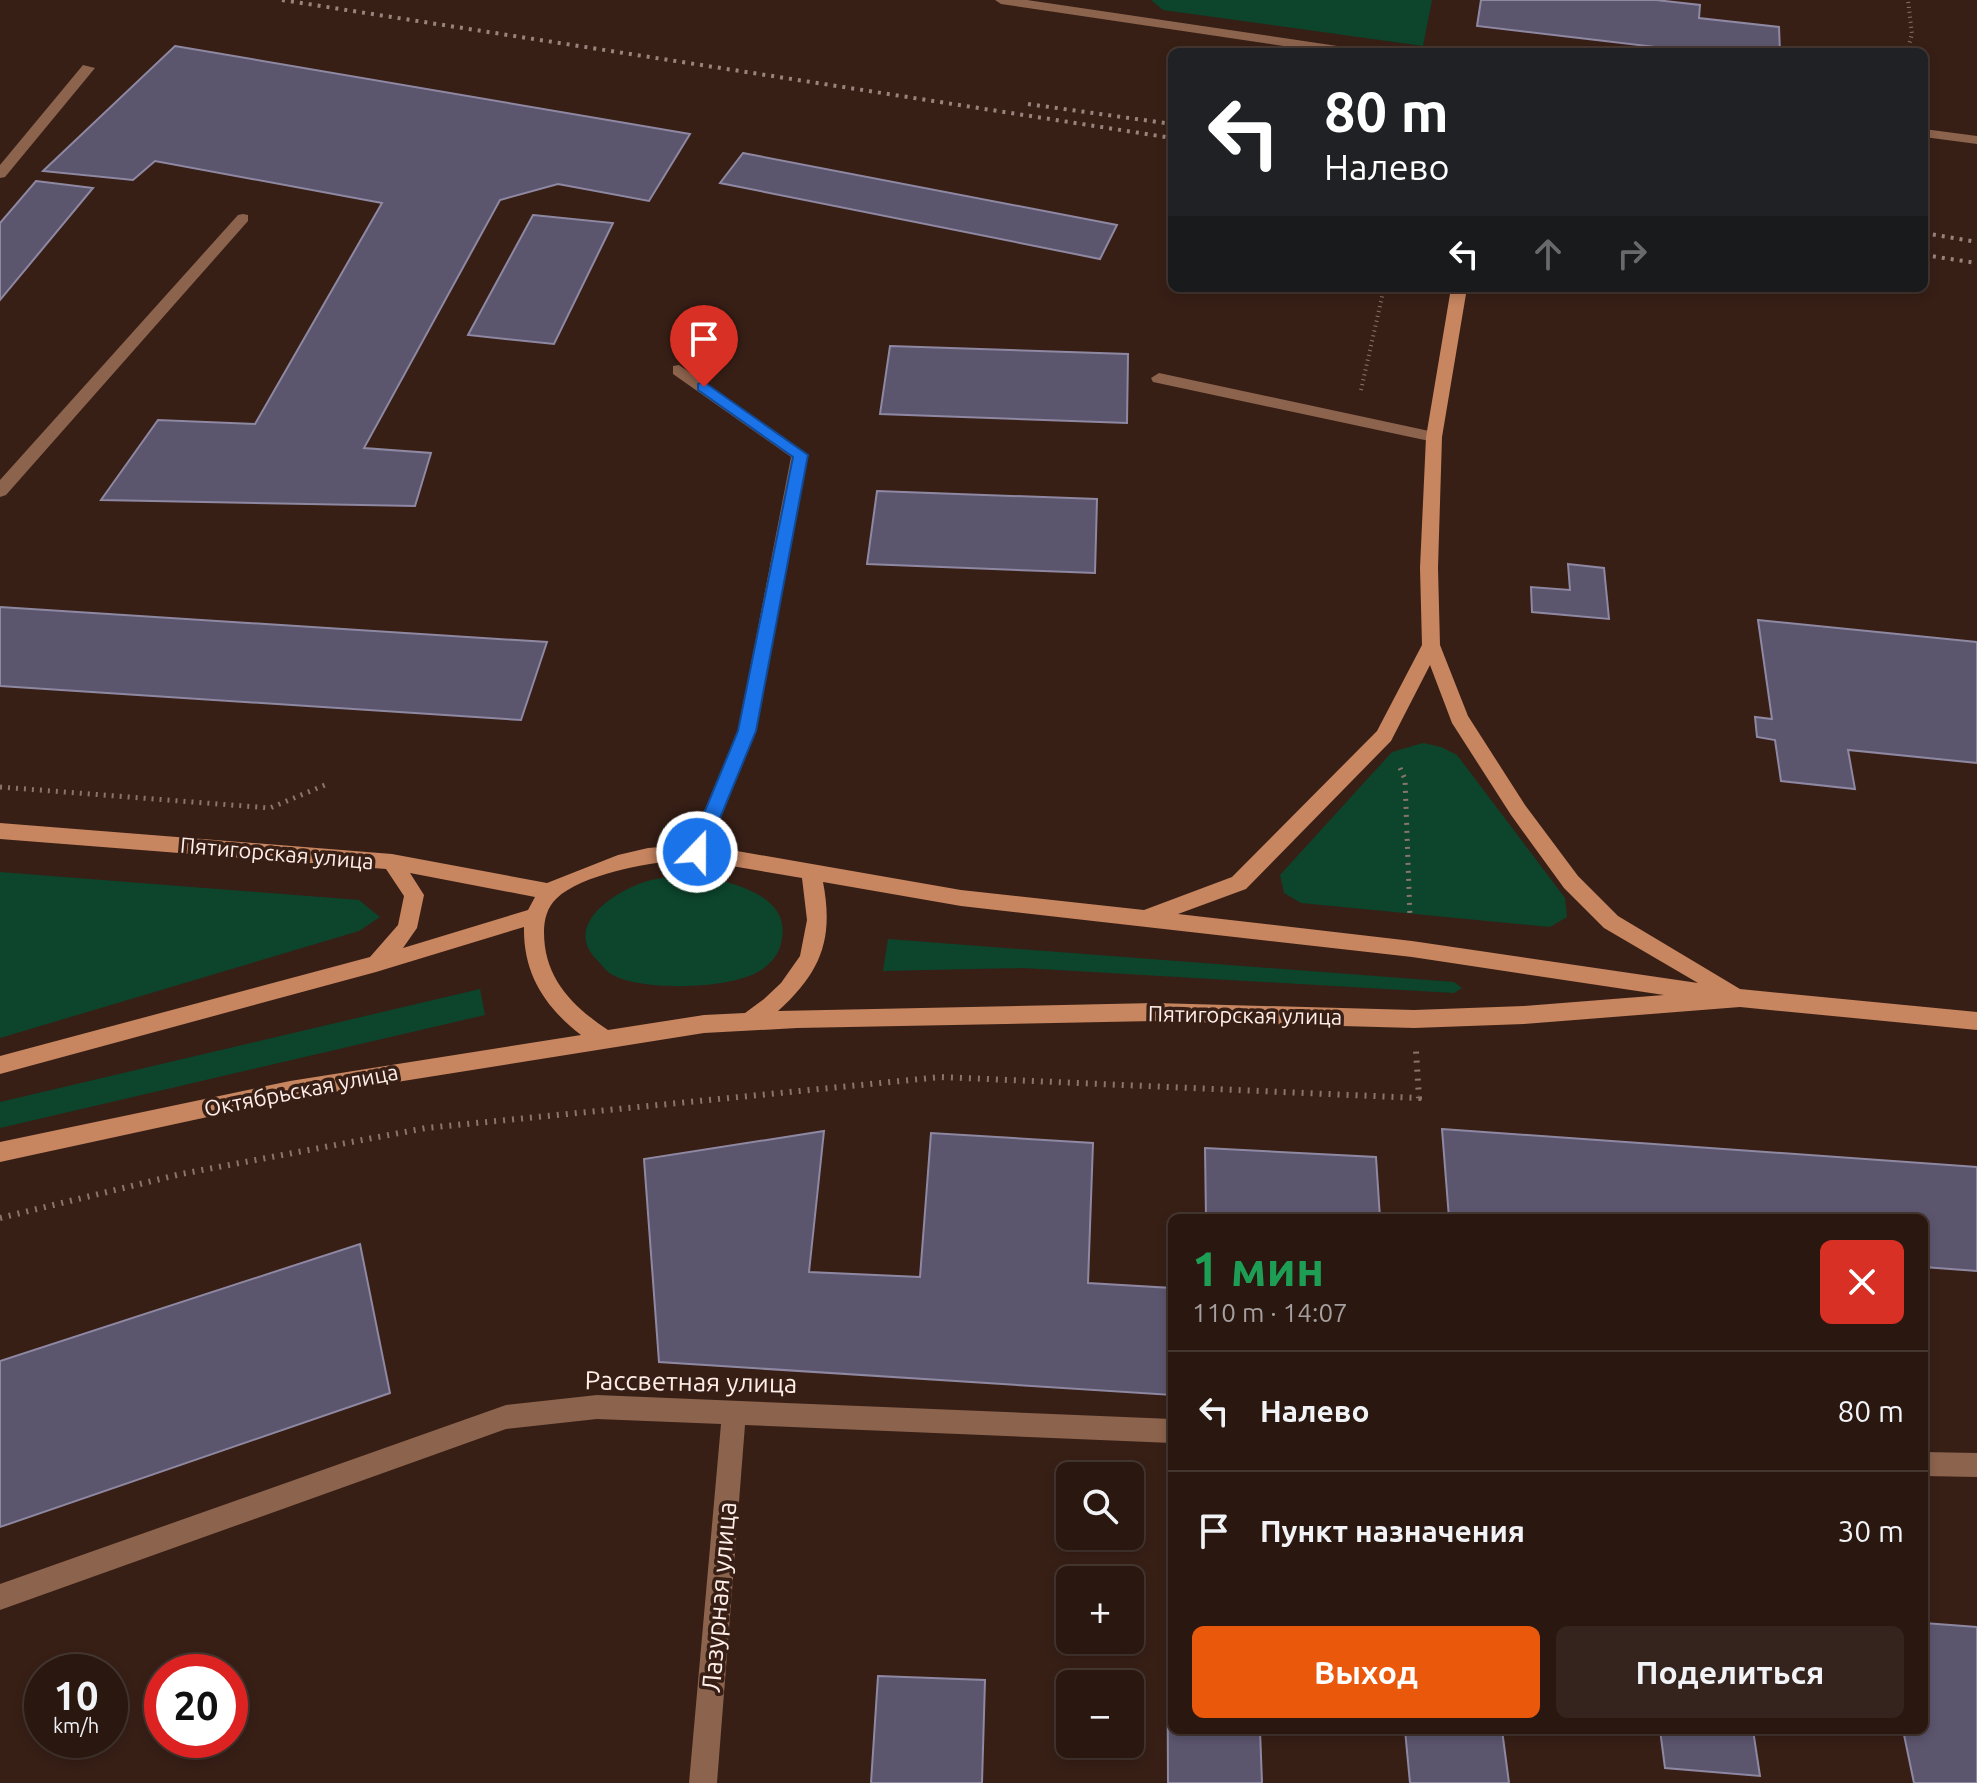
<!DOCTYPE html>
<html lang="ru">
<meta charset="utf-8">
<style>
body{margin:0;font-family:Ubuntu,sans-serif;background:#35241e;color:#f1f3f6;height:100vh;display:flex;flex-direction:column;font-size:30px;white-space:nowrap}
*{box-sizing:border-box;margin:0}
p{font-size:26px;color:#a59f9f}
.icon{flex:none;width:44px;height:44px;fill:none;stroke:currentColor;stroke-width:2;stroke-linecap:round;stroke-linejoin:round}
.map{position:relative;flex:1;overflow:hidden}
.details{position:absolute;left:1168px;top:1214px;width:760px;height:520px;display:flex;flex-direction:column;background:#291710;border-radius:12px;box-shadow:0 4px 12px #0003,0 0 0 2px #453630}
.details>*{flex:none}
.guide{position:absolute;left:1168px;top:48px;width:760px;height:244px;border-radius:12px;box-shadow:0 4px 12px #0003,0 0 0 2px #453630;background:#202124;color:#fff;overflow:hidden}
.tools{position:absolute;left:1056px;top:1462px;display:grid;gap:16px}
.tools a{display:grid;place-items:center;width:88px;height:88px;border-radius:12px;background:#291710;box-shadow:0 4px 12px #0003,0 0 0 2px #453630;font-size:40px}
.speed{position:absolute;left:24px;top:1654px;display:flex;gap:16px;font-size:40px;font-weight:700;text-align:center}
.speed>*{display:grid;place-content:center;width:104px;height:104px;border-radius:50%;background:#291710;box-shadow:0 4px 12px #0003,0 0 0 2px #453630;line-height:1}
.speed small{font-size:20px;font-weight:400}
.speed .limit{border:12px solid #d22;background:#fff;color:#111}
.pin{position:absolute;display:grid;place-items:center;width:68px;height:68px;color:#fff;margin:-82px -34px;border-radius:50% 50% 50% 0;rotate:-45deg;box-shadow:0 0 8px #0007}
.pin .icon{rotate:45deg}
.me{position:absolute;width:88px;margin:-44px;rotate:22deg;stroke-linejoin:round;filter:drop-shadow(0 0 6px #0008)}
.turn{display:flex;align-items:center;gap:28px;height:168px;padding:0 24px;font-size:36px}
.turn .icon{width:104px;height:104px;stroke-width:2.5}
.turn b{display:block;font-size:56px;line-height:68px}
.lanes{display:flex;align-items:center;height:76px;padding:0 24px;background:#0003;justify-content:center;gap:40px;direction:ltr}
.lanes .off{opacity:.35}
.round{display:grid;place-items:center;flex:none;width:84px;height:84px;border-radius:12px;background:#35241e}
.summary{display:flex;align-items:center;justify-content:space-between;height:136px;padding:0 24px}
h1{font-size:48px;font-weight:600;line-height:60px;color:#1e9e55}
.primary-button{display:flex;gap:16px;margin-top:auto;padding:16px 24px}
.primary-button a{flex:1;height:92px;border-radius:12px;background:#ea580c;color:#fff;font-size:32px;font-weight:600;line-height:92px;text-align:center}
.primary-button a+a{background:#35241e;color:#f1f3f6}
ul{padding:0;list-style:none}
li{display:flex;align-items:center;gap:24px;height:120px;padding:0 24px;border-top:2px solid #453630}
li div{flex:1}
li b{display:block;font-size:30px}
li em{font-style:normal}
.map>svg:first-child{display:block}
.green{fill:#0c452c}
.building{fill:#5c556e;stroke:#8f88a3;stroke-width:2}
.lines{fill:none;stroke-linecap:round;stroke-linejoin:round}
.path-far2{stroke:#8a756d;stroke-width:4;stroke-dasharray:1 4;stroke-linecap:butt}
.path-far1{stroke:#8a756d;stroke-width:5;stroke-dasharray:2 6;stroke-linecap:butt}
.path{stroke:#8a756d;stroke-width:6;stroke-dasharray:2 7;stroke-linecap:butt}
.lane{fill:#8c634d;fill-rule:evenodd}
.street{fill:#8c634d;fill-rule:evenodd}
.secondary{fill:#c78560;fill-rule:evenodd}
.rail{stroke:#98847c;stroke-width:4;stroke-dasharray:3 6;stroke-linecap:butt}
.route{fill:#1a73e8;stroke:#114b97;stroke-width:2}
.labels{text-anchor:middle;stroke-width:7;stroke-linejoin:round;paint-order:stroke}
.street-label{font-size:22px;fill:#ffeee7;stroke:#371f16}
.near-street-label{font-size:26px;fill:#ffeee7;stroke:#371f16}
</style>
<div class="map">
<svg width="1977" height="1783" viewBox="0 0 1977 1783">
<rect width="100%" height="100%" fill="#371f16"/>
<g class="green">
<polygon points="1151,0 1432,0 1423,46 1163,10"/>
<polygon points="1423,743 1441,747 1457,755 1565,898 1567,917 1550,927 1301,903 1284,893 1280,875 1392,752"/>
<polygon points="0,872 359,900 380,917 359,931 0,1038"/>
<path d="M706 876C737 885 789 896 782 938 780 952 775 959 764 968 737 990 640 992 611 974 606 971 602 965 598 961 560 925 617 889 651 880 669 876 688 877 706 876Z"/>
<polygon points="888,939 1454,982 1462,988 1454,993 1023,968 883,971"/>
<polygon points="480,989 485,1015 0,1128 0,1102"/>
</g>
<g class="building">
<polygon points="1481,0 1656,0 1700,5 1699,18 1779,27 1780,52 1698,52 1477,26"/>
<polygon points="175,46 690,134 649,201 558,184 500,200 364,448 431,453 415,506 101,500 158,420 255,424 382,203 155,161 133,180 43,171"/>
<polygon points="743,153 1117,225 1100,259 720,183"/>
<polygon points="36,181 93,188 0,300 0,223"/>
<polygon points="533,215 613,223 554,344 468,335"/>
<polygon points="890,346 1128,354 1127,423 880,414"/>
<polygon points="877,491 1097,499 1095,573 867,564"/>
<polygon points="1568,564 1604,568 1609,619 1532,612 1531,587 1570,590"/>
<polygon points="0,607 547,642 521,720 0,686"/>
<polygon points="1758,620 1977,642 1977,763 1848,750 1855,789 1781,781 1775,740 1757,737 1755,717 1772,719"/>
<polygon points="1442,1129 1977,1167 1977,1271 1924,1267 1924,1218 1449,1218"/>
<polygon points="824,1131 809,1272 920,1277 931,1133 1093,1143 1088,1283 1172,1288 1172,1395 659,1362 644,1159"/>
<polygon points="1205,1148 1376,1157 1380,1218 1206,1218"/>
<polygon points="360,1244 390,1393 0,1527 0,1361"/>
<polygon points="1167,1582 1172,1582 1172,1730 1260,1730 1262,1783 1168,1783"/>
<polygon points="1924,1623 1977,1627 1977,1783 1914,1783 1903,1730 1924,1730"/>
<polygon points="878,1676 985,1680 982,1783 871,1783"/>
<polygon points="1405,1730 1502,1730 1509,1783 1410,1783"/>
<polygon points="1660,1730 1753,1730 1760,1776 1665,1768"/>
</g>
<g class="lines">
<g class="path-far2">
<polyline points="1907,52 1912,34 1908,0"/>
<polyline points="1361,390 1384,288"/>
</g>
<g class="path-far1">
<polyline points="1400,768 1405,779 1410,917"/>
<polyline points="0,787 270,808 325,785"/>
</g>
<polyline class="path" points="0,1218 181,1174 426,1128 941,1077 1419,1098 1416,1051"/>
<g class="lane">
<polygon points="83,65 95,68 5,177 0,178 0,165"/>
<polygon points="243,214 248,215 248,221 6,495 0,497 0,480 238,215"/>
<polygon points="679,365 808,455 756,731 707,852 704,857 690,857 687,852 738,731 791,457 673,374 673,366"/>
<polygon points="1159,373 1434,432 1442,437 1434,442 1153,382 1151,378"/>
</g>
<g class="street">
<polygon points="995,0 1027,0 1351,48 1358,52 1324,52 1001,4"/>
<polygon points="1924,129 1977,136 1977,144 1924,137"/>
<polygon points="597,1395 1172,1419 1172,1443 745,1425 717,1783 689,1783 721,1424 597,1419 506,1429 0,1610 0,1584 506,1405"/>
<polygon points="1924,1452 1977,1453 1977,1477 1924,1476"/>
</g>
<path class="secondary" d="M1451 288H1467L1442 437 1438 568 1440 645 1468 716 1525 805 1578 876 1618 916 1740 989 1977 1012V1030L1740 1007 1524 1024 1414 1028 1155 1021 797 1028 704 1033 290 1099 0 1162V1142L290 1081 581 1035C545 1007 523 974 524 927L376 972 0 1074V1056L370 957 398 925 404 896 386 869 0 839V823L392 854 547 883 618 855 648 848 697 844 961 890 1144 910 1232 877 1377 731 1422 645 1420 568 1426 437ZM1430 665 1452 723 1511 815 1564 888 1604 928 1698 983 1412 941 1178 914 1246 889 1391 741ZM680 860H697L802 878 807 920 800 956 781 983 764 999 745 1013 704 1015 608 1030C572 1006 544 978 544 932 544 920 547 907 557 898 581 875 646 863 680 860ZM410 873 535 897 528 910 403 948 417 928 424 895ZM823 882 961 906 1412 957 1664 995 1524 1006 1414 1010 1155 1003 778 1011C821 972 834 939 823 882Z"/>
<g class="rail">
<polyline points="282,0 1172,138"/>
<polyline points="1028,104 1172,124"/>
<polyline points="1924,233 1977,242"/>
<polyline points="1924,255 1977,263"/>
</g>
</g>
<polygon class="route" points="704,382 808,455 756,731 706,852 697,859 688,852 738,731 793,457 698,390 698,384"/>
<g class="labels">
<g class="street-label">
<text transform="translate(277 853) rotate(5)" y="8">Пятигорская улица</text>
<text transform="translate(1245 1015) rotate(1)" y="8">Пятигорская улица</text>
<text transform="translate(301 1090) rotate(-11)" y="8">Октябрьская улица</text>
</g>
<g class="near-street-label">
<text transform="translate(691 1382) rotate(1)" y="9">Рассветная улица</text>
<text transform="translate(719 1597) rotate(-85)" y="9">Лазурная улица</text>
</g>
</g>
</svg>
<div class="tools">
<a><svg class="icon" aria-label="search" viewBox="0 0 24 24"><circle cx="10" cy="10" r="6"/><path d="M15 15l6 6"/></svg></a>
<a>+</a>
<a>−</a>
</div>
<div class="speed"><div>10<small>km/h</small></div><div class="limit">20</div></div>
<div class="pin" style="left:704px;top:387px;background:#d93025"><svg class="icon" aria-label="arrive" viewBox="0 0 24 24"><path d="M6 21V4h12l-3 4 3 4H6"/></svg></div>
<svg class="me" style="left:697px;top:852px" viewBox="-20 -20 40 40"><circle r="17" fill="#1a73e8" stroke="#fff" stroke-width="3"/><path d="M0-11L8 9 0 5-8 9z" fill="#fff"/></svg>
<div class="guide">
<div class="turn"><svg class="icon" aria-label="left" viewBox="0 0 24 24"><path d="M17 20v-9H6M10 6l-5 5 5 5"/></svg><div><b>80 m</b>Налево</div></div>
<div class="lanes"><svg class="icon" aria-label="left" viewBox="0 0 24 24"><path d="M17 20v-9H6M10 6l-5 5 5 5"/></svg><svg class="icon off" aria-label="ahead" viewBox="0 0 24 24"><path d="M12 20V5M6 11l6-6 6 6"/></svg><svg class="icon off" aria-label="right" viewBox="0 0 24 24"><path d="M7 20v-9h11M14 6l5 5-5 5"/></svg></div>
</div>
<section class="details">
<div class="summary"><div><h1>1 мин</h1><p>110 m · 14:07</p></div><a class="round" style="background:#d93025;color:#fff"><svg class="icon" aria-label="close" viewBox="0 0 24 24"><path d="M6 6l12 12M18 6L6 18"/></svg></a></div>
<ul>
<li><svg class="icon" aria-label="left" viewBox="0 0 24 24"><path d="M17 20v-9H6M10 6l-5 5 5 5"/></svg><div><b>Налево</b></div><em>80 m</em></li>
<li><svg class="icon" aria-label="arrive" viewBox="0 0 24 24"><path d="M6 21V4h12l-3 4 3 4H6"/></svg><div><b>Пункт назначения</b></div><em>30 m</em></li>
</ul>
<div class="primary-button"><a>Выход</a><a>Поделиться</a></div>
</section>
</div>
